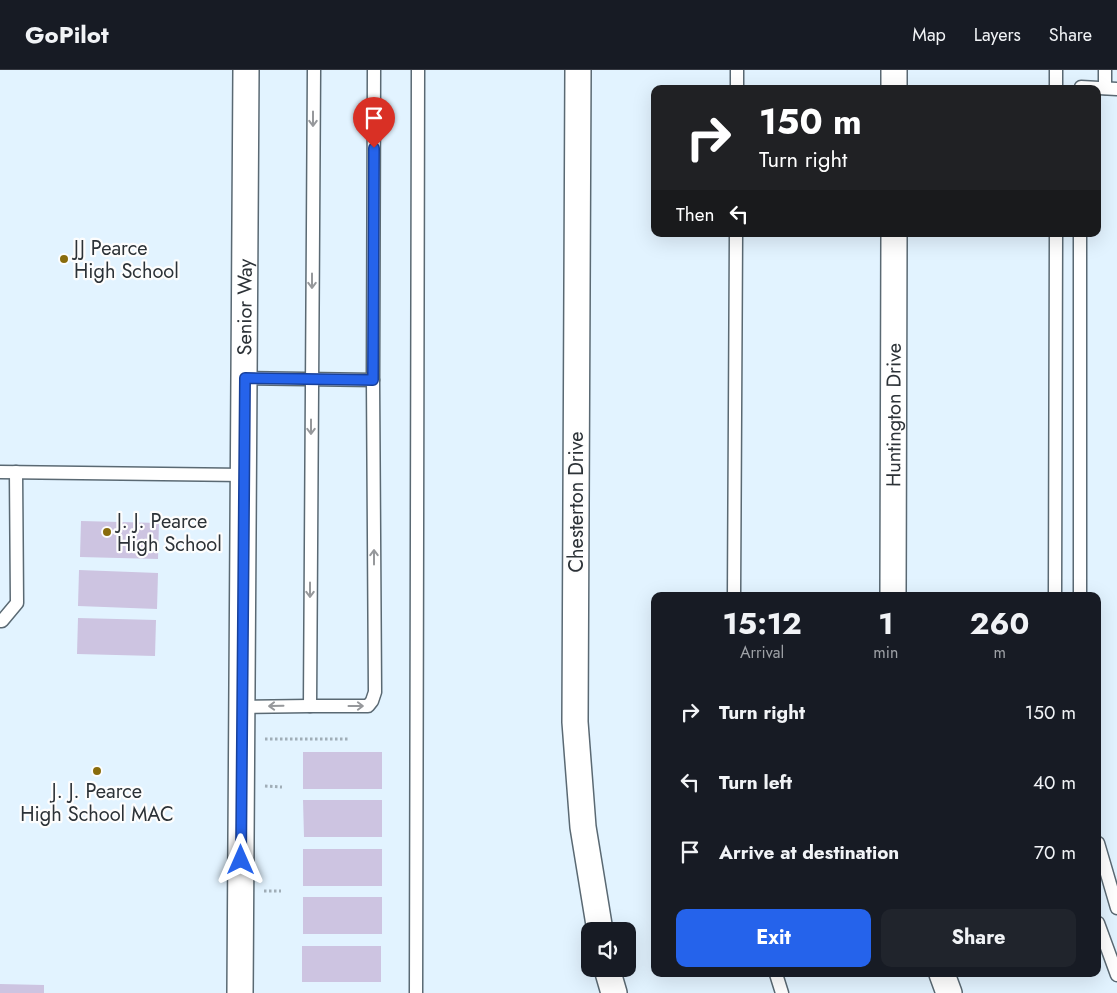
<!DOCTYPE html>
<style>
body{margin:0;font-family:Jost,sans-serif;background:#20242c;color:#f1f3f6;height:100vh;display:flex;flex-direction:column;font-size:19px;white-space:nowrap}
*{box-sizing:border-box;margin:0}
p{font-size:16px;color:#9ea1a6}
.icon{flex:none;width:28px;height:28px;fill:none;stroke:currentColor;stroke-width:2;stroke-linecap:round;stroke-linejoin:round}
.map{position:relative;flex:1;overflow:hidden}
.drawer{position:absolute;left:651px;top:522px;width:450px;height:385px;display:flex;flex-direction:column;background:#171b24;border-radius:10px;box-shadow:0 5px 20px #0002}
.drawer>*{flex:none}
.top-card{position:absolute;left:651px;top:15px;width:450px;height:152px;border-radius:10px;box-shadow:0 5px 20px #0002;background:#202124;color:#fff;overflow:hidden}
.tools{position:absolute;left:581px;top:852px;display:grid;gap:10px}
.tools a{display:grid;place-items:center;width:55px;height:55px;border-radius:10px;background:#171b24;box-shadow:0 5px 20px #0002;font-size:25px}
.pin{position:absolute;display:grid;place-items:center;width:42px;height:42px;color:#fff;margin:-51px -21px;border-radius:50% 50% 50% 0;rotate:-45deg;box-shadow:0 0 5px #0007}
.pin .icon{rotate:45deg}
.me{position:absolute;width:55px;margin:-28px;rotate:0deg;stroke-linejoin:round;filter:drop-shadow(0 0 4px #0008)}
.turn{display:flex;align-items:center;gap:18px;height:105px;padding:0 25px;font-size:22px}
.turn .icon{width:65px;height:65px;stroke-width:2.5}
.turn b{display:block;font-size:35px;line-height:42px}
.then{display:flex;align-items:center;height:48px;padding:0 25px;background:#0003;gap:10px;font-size:19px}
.eta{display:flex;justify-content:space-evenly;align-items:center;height:85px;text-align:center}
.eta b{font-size:30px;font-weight:700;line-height:35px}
.primary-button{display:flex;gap:10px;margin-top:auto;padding:10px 25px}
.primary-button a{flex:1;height:58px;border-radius:10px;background:#2563eb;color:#fff;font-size:20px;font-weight:700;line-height:58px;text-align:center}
.primary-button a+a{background:#20242c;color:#f1f3f6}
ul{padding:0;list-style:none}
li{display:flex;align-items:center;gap:15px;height:70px;padding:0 25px}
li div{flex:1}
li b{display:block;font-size:19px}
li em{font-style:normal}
header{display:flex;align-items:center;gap:30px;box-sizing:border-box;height:70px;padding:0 25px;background:#171b24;border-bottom:1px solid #363941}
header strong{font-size:24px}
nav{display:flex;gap:28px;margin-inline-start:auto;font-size:18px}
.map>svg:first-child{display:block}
.green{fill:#cdc4e1}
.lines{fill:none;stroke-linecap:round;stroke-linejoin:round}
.lane-casing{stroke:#5a6973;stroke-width:15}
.street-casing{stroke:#5a6973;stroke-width:28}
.path{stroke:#a0adb7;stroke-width:3;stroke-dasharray:2.5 2.5;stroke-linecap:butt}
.lane{stroke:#fff;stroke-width:12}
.street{stroke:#fff;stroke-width:25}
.oneway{stroke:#96989b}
.route-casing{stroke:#184099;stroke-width:12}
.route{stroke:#2563eb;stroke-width:9}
.poi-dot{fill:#896c0c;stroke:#fdfdfd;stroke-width:2}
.labels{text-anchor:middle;stroke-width:4.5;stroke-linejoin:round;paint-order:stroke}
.poi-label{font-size:20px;fill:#2c3237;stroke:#fdfdfd;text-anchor:start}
.street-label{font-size:20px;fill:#2c3237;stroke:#fdfdfd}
</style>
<header>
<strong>GoPilot</strong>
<nav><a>Map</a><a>Layers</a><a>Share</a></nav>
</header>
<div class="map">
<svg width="1117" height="923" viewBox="0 0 1117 923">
<rect width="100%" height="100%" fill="#e2f3ff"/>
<g class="green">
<polygon points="81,451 159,453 158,489 80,487"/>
<polygon points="79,500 158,503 157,539 78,536"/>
<polygon points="78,548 156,550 155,586 77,584"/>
<rect x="303" y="682" width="79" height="37"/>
<polygon points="303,730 382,730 382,767 304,767"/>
<rect x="303" y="779" width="79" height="37"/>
<rect x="303" y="827" width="79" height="37"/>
<rect x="302" y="876" width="79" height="36"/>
<polygon points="0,914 44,915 44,923 0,923"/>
</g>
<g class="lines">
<defs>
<g id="lane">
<polyline points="314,0 310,636 368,636 372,631 375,622 373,310 374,0"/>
<polyline points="1105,0 1105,18"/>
<polyline points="737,19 737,0"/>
<polyline points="1056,19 1056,0"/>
<polyline points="1081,19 1081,17 1117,19"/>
<polyline points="245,308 373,310"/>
<polyline points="0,402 244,405"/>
<polyline points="734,526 736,164"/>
<polyline points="1055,526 1056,164"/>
<polyline points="1080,526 1080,164"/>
<polyline points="0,551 2,551 17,533 16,402"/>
<polyline points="242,637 310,636"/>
<polyline points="1098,773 1117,838"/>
<polyline points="1098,853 1117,905"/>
<polyline points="776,904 782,923"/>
<polyline points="416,923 418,0"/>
</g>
<g id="street">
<polyline points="578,0 575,652 583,757 600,861"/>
<polyline points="894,19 894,0"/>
<path id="s1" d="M893 526 894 164"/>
<polyline points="607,899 614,923"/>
<polyline points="942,904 949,923"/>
<path id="s2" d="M240 923 246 0"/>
</g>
</defs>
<use href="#lane" class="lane-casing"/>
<use href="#street" class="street-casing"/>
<g class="path">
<polyline points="265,669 348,669"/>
<polyline points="265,716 282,717"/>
<polyline points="264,821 281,821"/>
</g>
<use href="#lane" class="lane"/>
<use href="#street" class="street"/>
</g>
<defs><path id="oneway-shaft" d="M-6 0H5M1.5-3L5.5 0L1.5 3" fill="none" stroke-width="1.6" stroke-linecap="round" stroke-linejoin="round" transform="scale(1.25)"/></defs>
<g class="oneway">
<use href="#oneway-shaft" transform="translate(313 49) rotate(90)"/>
<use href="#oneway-shaft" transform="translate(312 211) rotate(90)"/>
<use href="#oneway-shaft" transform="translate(311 357) rotate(90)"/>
<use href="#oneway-shaft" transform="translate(374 487) rotate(-90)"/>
<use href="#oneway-shaft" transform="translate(310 520) rotate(90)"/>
<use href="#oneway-shaft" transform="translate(276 636) rotate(179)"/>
<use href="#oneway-shaft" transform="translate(356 636)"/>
</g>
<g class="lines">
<defs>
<polyline id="route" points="241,790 245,308 373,310 374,78"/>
</defs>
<use href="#route" class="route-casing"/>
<use href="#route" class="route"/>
</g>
<g class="poi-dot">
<circle cx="64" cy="189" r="5"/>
<circle cx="107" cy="462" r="5"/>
<circle cx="97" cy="701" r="5"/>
</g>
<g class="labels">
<g class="poi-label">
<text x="74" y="185">JJ Pearce<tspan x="74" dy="23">High School</tspan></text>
<text x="117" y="458">J. J. Pearce<tspan x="117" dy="23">High School</tspan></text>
<text x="97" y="728" text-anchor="middle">J. J. Pearce<tspan x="97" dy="23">High School MAC</tspan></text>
</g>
<g class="street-label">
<text dy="7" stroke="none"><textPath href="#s2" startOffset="686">Senior Way</textPath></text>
<text dy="7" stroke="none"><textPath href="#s1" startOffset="181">Huntington Drive</textPath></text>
<text transform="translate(576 432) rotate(-90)" y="7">Chesterton Drive</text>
</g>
</g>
</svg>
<div class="tools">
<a><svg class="icon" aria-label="sound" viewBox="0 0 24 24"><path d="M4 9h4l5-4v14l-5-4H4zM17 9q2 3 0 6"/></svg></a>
</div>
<div class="pin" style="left:374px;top:78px;background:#d93025"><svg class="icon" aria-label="arrive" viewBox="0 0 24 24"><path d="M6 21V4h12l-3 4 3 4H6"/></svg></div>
<svg class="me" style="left:241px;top:790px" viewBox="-20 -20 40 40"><path d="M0-17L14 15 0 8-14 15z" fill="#2563eb" stroke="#fff" stroke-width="4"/></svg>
<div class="top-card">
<div class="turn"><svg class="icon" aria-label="right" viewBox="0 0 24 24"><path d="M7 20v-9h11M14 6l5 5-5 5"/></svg><div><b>150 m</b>Turn right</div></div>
<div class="then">Then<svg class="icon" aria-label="left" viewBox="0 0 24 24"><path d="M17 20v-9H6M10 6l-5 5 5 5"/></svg></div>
</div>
<section class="drawer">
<div class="eta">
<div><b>15:12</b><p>Arrival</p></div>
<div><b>1</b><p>min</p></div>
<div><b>260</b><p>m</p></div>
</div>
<ul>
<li><svg class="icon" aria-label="right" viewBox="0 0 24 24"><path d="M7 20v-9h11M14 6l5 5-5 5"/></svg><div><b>Turn right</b></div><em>150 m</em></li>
<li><svg class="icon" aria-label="left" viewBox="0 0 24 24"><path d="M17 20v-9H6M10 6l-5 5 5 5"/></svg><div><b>Turn left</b></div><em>40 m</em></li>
<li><svg class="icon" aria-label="arrive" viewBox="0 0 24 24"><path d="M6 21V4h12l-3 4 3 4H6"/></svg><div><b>Arrive at destination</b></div><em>70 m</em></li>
</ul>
<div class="primary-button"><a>Exit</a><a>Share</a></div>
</section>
</div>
